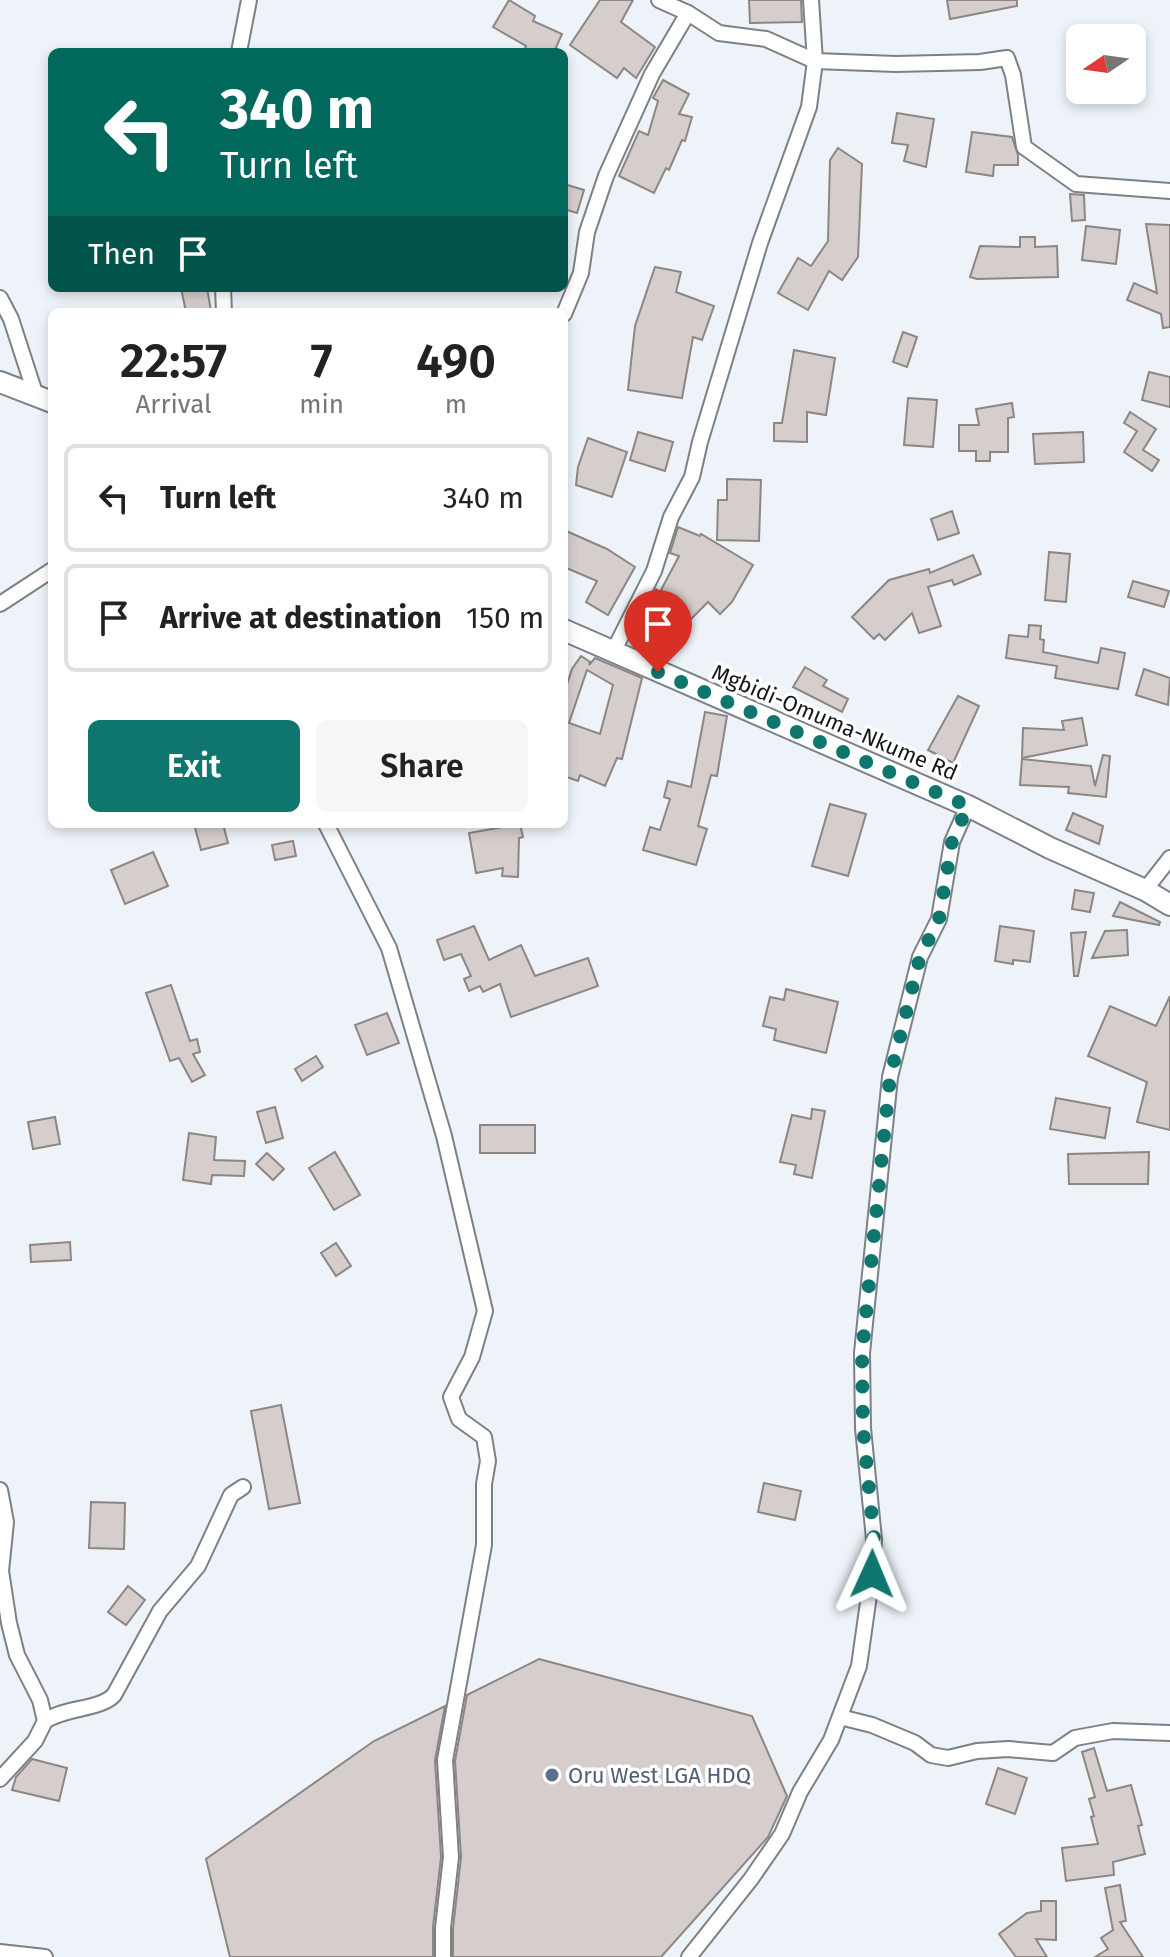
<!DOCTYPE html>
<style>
body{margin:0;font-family:"Fira Sans",sans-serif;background:#f6f6f6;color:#222;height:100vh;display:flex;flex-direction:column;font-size:30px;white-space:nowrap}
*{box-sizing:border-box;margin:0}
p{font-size:26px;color:#767676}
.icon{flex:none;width:44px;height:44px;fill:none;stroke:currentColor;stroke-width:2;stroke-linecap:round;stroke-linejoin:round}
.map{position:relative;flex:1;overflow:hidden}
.sheet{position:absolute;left:48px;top:308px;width:520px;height:520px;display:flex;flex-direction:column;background:#fff;border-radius:12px;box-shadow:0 4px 12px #0003}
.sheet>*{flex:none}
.banner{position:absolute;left:48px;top:48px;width:520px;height:244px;border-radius:12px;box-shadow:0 4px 12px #0003;background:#00695c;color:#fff;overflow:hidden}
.needle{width:52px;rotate:257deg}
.fabs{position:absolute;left:1066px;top:24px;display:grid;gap:16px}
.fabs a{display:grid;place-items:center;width:80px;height:80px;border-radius:12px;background:#fff;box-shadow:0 4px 12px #0003;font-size:40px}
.pin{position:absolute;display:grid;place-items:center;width:68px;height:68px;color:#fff;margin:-82px -34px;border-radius:50% 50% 50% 0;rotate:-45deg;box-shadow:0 0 8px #0007}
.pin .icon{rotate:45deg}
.me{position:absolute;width:88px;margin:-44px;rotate:1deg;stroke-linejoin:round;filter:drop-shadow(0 0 6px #0008)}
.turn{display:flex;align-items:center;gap:28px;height:168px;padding:0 40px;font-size:36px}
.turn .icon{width:104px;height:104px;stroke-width:2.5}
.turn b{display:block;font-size:56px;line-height:68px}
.then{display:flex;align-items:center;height:76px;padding:0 40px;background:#0003;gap:16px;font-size:30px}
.eta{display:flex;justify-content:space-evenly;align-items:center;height:136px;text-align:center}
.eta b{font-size:48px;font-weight:600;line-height:56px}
.cta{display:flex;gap:16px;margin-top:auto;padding:16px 40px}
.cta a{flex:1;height:92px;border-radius:12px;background:#0f766e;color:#fff;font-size:32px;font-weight:600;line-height:92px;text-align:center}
.cta a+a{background:#f6f6f6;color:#222}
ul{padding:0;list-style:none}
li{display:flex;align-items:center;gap:24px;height:108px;margin:0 16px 12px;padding:0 24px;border:4px solid #e0e0e0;border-radius:12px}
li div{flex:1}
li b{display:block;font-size:30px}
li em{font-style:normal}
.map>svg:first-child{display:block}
.building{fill:#d6cecc;stroke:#8d8683;stroke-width:2;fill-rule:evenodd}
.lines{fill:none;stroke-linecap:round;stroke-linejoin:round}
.street-casing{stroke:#7c8186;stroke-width:18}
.secondary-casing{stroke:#7c8186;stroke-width:24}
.street{stroke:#fff;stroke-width:14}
.secondary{stroke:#fff;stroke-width:20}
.route{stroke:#0f766e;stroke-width:14;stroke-dasharray:0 25.2}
.service-dot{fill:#5c6f8a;stroke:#fff;stroke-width:3}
.labels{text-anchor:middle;stroke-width:7;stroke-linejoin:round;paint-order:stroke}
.street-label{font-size:22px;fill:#141618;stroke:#fff}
.service-label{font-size:22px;fill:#4e5e75;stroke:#fff;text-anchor:start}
</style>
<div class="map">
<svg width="1170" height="1957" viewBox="0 0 1170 1957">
<rect width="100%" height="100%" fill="#edf3f8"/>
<g class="building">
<polygon points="509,0 535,16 533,21 562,34 554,52 523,52 526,46 493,27"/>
<polygon points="600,0 633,0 621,22 655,47 636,78 624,68 617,78 570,45"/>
<polygon points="749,0 801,0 802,22 750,23"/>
<polygon points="947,0 1017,0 1017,6 950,19"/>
<polygon points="663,80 689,94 679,114 692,117 685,141 682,140 669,170 666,168 654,193 619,176 639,131 648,135 658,101 653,98"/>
<polygon points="897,113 934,119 926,167 904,161 908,145 892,143"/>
<polygon points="972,132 1012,137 1018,155 1018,165 994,165 993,176 966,172"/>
<polygon points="838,148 862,164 858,257 842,280 829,271 808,310 778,293 798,258 811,266 828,241 830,160"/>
<polygon points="564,184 584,190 577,213 564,209"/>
<polygon points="1070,194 1084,195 1085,220 1072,221"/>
<polygon points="1146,224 1170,225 1170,327 1163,328 1161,314 1127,300 1134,283 1157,293"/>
<polygon points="1086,226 1120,230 1116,264 1082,260"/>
<polygon points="1020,237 1035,237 1035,247 1057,246 1058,277 977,279 970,277 980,246 1020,247"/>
<polygon points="655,267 681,272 676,292 714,306 702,340 693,337 682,398 628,390 635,326"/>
<polygon points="181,288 207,288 211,311 186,312"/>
<polygon points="903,332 917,337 907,367 893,362"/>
<polygon points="794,350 835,358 826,415 807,412 807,442 774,441 774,423 782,423"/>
<polygon points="1149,372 1170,377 1170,407 1142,400"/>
<polygon points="908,398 937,400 933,447 904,445"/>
<polygon points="1012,403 1014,417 1008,418 1008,452 990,452 990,461 976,461 976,451 959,451 959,425 979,425 976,409"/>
<polygon points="1130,412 1156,429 1143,450 1159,460 1152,471 1124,452 1137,431 1124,423"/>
<polygon points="638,432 673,442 665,471 630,460"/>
<polygon points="1083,432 1084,462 1035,464 1033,434"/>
<polygon points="588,438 627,452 612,497 576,485 578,467"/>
<polygon points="727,479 761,480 759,541 717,540 718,500 727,500"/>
<polygon points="952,511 959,533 938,540 931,519"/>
<polygon points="678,527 700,536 701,534 753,565 732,602 720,614 708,602 683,627 658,602 656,604 651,600 656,589 660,592 679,556 670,553"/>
<polygon points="564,530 607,549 635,567 608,615 586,602 597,581 564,567"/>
<polygon points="1049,552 1070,554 1066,602 1045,600"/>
<polygon points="973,555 981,574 954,585 952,580 928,587 941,626 919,633 912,613 885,640 879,634 874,639 852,617 889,580 929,569 930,573"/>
<polygon points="1133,581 1169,591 1164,607 1128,597"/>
<polygon points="1029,625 1041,626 1040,639 1044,640 1043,652 1098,663 1101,648 1125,653 1118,689 1055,678 1057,666 1006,658 1009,635 1028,637"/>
<path d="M581 656 590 662 589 665 595 658 642 678 622 759 617 758 605 786 580 775 578 781 564 776V694L572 669ZM587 670 613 685 600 734 569 723Z"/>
<polygon points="805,667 827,680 823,686 848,699 842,712 793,687"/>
<polygon points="1144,669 1170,678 1168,705 1136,695"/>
<polygon points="958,696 979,706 953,763 928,750"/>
<polygon points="705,712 727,716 717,776 711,775 698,826 707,829 696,865 643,850 650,827 660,830 670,799 664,797 668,781 691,787"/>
<polygon points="1082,718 1087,745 1022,758 1023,728 1064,730 1062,721"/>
<polygon points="1103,755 1110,756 1106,797 1068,793 1069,787 1020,785 1022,759 1091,766 1095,786"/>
<polygon points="830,804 866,814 848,876 812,866"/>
<polygon points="1073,813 1103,826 1099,844 1066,830"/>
<polygon points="194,824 223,824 228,843 201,850"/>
<polygon points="520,824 523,837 519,838 518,877 502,876 503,868 476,873 469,833"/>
<polygon points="293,841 296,856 275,860 272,845"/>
<polygon points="153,852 168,886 125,904 111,870"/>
<polygon points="1075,890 1094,893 1090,912 1072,909"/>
<polygon points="1120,902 1160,922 1159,925 1113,916"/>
<polygon points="474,926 489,960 521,945 535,976 588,958 598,986 511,1017 500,984 483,992 480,986 469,991 464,979 471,976 461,954 444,960 437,940"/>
<polygon points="1000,926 1034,931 1030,962 1013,960 1013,964 995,961"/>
<polygon points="1127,930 1128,955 1092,958 1105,931"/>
<polygon points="1086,932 1078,976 1074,976 1071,933"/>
<polygon points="171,985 190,1041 197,1039 200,1052 193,1054 205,1075 192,1082 179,1058 170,1061 146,993"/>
<polygon points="786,989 838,1002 826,1053 774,1040 776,1029 763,1026 770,997 784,1000"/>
<polygon points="1170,996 1170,1130 1137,1122 1147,1082 1088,1056 1110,1006 1156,1026"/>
<polygon points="387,1013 399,1043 367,1055 355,1025"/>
<polygon points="316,1056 323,1067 302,1081 295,1069"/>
<polygon points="1056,1098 1110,1108 1105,1138 1050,1129"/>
<polygon points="275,1107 283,1138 266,1143 257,1112"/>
<polygon points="812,1109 825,1111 812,1178 794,1174 796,1165 780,1162 792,1115 811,1119"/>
<polygon points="55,1117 60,1144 33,1149 28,1122"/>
<rect x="480" y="1125" width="55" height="28"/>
<polygon points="189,1133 216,1137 214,1160 245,1161 244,1176 212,1175 211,1184 183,1180"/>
<polygon points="335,1152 360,1195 334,1210 309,1168"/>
<polygon points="1149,1152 1148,1184 1069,1184 1068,1154"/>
<polygon points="267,1153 284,1169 273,1180 256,1164"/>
<polygon points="70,1242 71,1260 31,1262 30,1245"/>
<polygon points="336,1243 351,1266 336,1276 321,1253"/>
<polygon points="281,1405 300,1503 269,1509 251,1411"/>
<polygon points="764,1483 801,1491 795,1520 758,1512"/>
<polygon points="91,1502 125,1503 124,1549 89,1548"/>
<polygon points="128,1586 145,1600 126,1625 108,1612"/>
<polygon points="539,1659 752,1716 787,1796 768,1837 661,1957 453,1957 453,1929 461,1857 455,1761 467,1695"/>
<polygon points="445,1706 435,1760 441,1857 433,1927 433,1957 230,1957 206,1859 374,1741"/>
<polygon points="1094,1748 1107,1791 1131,1785 1142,1825 1138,1826 1145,1854 1113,1862 1114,1875 1066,1881 1062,1848 1098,1844 1091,1817 1094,1816 1089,1799 1095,1797 1082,1752"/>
<polygon points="32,1759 67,1768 59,1801 12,1790 16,1777"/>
<polygon points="998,1768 1027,1778 1015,1814 986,1804"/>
<polygon points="1120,1885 1126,1921 1120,1922 1143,1957 1095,1957 1108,1949 1101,1938 1113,1930 1105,1888"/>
<polygon points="1041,1901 1056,1901 1056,1940 1036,1939 1047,1957 1016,1957 999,1934 1027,1913 1041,1911"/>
</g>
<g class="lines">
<defs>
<g id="street">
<polyline points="659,0 688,13 719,33 766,39 815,61 896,64 980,62 1007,58 1013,75 1024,147 1076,184 1170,191"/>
<polyline points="239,52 249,0"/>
<polyline points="223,288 224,312"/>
<polyline points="0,298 11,319 35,393"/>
<polyline points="564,314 581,273 587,232 606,176 652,74 688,13"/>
<polyline points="0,604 52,570"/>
<polyline points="613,652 654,571 671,517 692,477 700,442 760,243 809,107 815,61 811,0"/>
<polyline points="326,824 389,948 444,1136 485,1311 472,1357 451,1397 459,1419 484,1437 488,1461 484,1484 484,1545 445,1760 451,1857 443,1928 443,1957"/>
<polyline points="1145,890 1170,858"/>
<polyline points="0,1490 6,1522 1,1571 9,1623 17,1655 40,1700 45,1721 35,1741 0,1779"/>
<polyline points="840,1717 872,1725 915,1743 931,1755 948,1758 977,1751 1008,1749 1053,1753 1075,1738 1113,1731 1170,1733"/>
<path d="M45 1721C65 1707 100 1710 114 1695L160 1611 198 1566 231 1495 243 1487"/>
<polyline points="0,1952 45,1957"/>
<polyline points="689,1957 751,1879 782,1834 800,1792 831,1740 859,1666 872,1574 874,1539 863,1428 862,1353 890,1077 920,957 939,919 952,842 968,806"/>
</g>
<g id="secondary">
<polyline points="0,382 52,402"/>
<polyline points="564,630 968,806 1050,848 1145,890 1170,905"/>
</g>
</defs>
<use href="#street" class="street-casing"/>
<use href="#secondary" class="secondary-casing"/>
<use href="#street" class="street"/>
<use href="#secondary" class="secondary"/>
</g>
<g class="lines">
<polyline class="route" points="658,672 968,806 952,842 939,919 920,957 890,1077 862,1353 863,1428 874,1539 872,1574"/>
</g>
<circle class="service-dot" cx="552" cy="1775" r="8"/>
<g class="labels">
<g class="street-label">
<text transform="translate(835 722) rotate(23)" y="8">Mgbidi-Omuma-Nkume Rd</text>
</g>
<g class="service-label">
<text x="568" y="1783">Oru West LGA HDQ</text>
</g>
</g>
</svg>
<div class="fabs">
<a><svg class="needle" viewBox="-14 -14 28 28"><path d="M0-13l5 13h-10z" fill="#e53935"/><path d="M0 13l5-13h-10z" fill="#767676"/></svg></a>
</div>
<div class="pin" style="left:658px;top:672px;background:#d93025"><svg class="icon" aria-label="arrive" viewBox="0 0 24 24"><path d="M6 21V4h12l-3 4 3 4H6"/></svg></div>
<svg class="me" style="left:872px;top:1574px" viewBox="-20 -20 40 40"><path d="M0-17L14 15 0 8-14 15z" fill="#0f766e" stroke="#fff" stroke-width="4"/></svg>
<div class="banner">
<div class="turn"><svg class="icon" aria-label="left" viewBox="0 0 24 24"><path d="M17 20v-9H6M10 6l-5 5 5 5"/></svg><div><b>340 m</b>Turn left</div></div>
<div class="then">Then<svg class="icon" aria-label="arrive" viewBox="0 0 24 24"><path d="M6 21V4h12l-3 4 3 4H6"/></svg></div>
</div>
<section class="sheet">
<div class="eta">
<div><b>22:57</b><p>Arrival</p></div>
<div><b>7</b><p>min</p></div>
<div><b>490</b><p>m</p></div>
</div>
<ul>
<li><svg class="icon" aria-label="left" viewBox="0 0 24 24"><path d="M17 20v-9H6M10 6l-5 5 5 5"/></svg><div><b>Turn left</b></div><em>340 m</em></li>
<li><svg class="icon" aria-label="arrive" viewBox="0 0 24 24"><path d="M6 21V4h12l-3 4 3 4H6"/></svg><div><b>Arrive at destination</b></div><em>150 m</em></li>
</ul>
<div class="cta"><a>Exit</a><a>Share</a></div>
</section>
</div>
